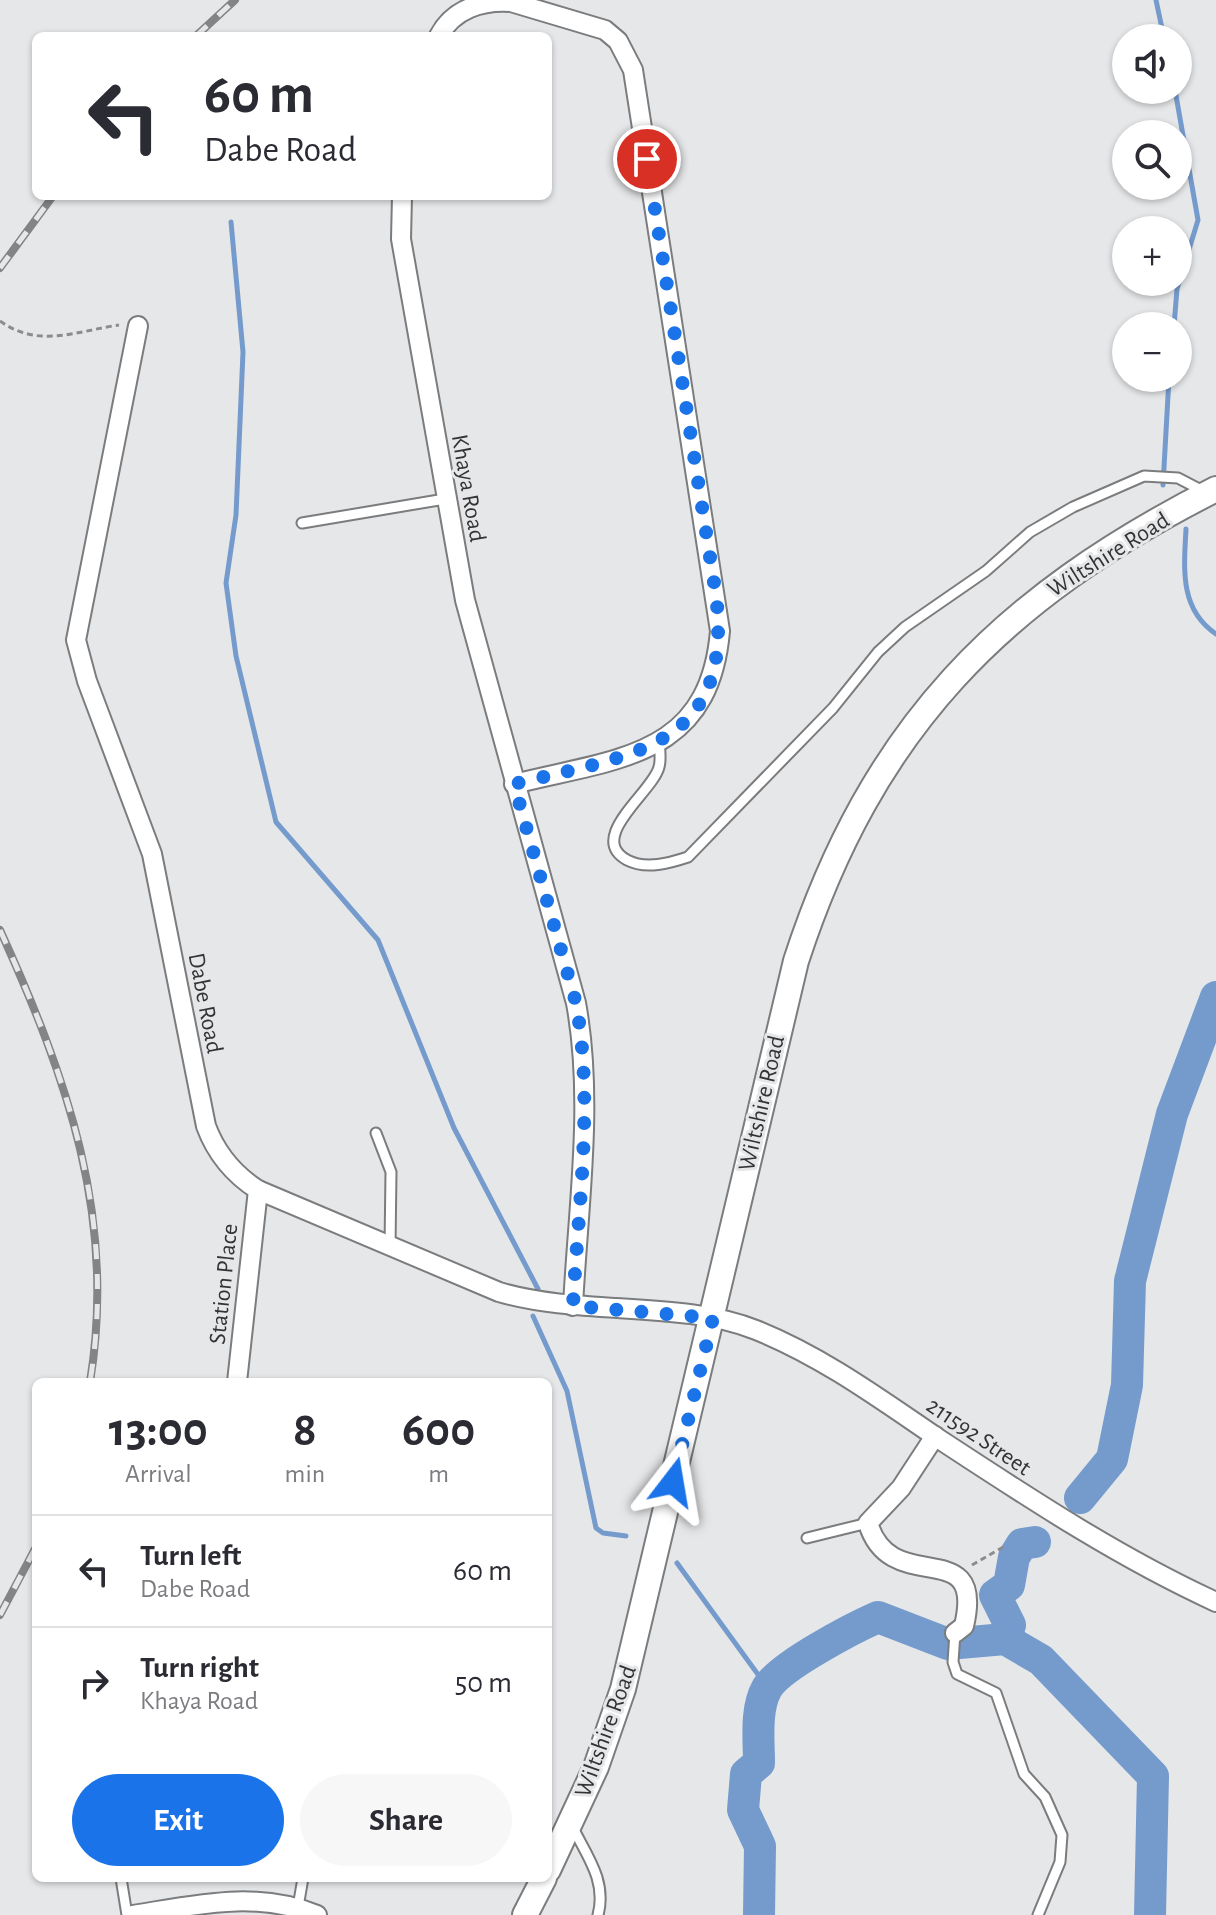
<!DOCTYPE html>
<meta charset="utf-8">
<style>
body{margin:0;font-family:"Alegreya Sans",sans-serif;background:#f7f7f7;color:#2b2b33;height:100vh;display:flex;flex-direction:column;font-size:30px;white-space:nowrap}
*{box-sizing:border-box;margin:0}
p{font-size:26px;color:#7c7c81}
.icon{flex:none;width:44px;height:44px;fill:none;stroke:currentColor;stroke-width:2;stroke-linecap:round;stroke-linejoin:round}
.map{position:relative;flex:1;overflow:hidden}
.panel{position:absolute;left:32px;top:1378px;width:520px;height:504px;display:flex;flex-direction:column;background:#fff;border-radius:12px;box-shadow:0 2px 6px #0004}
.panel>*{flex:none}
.banner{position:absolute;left:32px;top:32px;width:520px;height:168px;border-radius:12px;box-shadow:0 2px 6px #0004;background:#fff;color:#2b2b33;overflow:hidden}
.fabs{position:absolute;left:1112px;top:24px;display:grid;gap:16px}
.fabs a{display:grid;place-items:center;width:80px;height:80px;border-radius:50%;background:#fff;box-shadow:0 2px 6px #0004;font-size:40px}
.pin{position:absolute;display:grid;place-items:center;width:68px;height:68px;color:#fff;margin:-34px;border:4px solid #fff;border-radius:50%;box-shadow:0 2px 8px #0007}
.me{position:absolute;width:88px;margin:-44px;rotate:14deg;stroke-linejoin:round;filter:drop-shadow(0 0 6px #0008)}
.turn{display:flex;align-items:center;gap:28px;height:168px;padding:0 40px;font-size:36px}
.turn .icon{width:104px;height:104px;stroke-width:2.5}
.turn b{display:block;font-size:56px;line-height:68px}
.eta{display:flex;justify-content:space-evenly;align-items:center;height:136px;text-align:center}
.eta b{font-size:48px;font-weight:600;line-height:56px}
.primary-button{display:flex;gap:16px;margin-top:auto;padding:16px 40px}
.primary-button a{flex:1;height:92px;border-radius:48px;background:#1a73e8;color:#fff;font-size:32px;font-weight:600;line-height:92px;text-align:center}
.primary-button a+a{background:#f7f7f7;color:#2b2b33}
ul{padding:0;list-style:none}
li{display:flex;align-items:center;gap:24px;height:112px;padding:0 40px;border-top:2px solid #e1e1e2}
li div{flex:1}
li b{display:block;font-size:30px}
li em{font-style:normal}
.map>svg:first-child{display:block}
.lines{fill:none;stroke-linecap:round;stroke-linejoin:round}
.stream{stroke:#759bcd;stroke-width:5}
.river{stroke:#759bcd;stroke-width:32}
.service-casing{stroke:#7b7c7e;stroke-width:13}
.minor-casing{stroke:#7b7c7e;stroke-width:22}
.tertiary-casing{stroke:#7b7c7e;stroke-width:28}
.path{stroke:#8c8c8e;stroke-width:3;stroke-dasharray:6 4;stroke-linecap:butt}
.service{stroke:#fff;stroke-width:9}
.minor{stroke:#fff;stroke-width:18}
.tertiary{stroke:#fff;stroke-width:24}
.rail-casing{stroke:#838485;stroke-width:8}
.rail{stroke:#e6e7e9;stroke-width:5;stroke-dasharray:15;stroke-linecap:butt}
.route{stroke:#1a73e8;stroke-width:14;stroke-dasharray:0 25.2}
.labels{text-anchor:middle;stroke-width:6;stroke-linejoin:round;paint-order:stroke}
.street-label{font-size:24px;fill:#333334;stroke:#e6e7e9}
</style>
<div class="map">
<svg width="1216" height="1915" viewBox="0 0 1216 1915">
<rect width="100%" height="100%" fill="#e6e7e9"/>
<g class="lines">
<g class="stream">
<polyline points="1156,0 1164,38"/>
<polyline points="231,222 243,352 236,515 226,583 236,656 276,822 378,940 454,1128 538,1289"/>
<polyline points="1174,326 1177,289 1198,220 1175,90"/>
<polyline points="1163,485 1169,378"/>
<path d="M1186 529C1184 568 1179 609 1216 634"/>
<polyline points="533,1316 567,1391 596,1528 603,1533 626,1536"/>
<polyline points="677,1563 767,1687"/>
</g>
<g class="river">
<polyline points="1080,1498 1112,1459 1127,1385 1130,1281 1172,1114 1216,997"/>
<polyline points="1005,1639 1010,1625 995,1595 1009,1585 1014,1557 1022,1544 1035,1542"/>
<path d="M759 1915 760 1846 743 1810 746 1774 759 1763C759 1741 755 1709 767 1688 780 1666 853 1628 878 1617L948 1644 1005 1639 1041 1660 1153 1776 1150 1915"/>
</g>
<defs>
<g id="service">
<polyline points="302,523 445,499"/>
<path d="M659 742C660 750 661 760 659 767 653 792 586 837 627 860 646 870 670 863 688 857L833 708 878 652 905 627 986 571 1030 532 1073 507 1144 476 1178 478 1205 492"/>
<polyline points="376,1133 391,1172 390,1247"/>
<polyline points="807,1538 868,1523"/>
<polyline points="955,1633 953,1662 957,1674 996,1693 1024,1774 1045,1797 1062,1835 1060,1862 1038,1915"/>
<path d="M572 1826C587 1856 607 1881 598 1915"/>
<polyline points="121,1878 127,1915"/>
<polyline points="298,1907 303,1878"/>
</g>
<g id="minor">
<path d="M439 36C453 9 482 0 511 2L605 30 618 41 633 70 720 631C709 758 617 758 514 784"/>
<path d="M402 196 401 239 465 600 576 1003C594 1101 578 1207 573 1306"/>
<path d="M138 326 76 640 87 681 152 854 206 1126C216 1153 233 1174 258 1190L499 1292C580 1316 682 1300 756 1330 823 1357 880 1399 939 1439 1029 1498 1118 1557 1216 1602"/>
<polyline points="237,1382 258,1190"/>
<path d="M935 1436 901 1488 868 1523C891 1600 986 1532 964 1626L955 1633"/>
<path d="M133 1915C196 1905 256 1890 317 1915"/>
</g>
<g id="tertiary">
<path d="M548 1870 596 1767 623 1689 796 961C872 728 999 599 1216 489"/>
<polyline points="525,1915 544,1878"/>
</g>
</defs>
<use href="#service" class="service-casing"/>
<use href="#minor" class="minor-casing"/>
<use href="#tertiary" class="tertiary-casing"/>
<g class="path">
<path d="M0 321C39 349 76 331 119 325"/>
<polyline points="972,1565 1005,1546"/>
</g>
<use href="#service" class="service"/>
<use href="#minor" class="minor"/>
<use href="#tertiary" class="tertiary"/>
<defs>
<g id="rail">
<polyline points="196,36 235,0"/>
<polyline points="0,268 53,196"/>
<path d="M0 930C67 1078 117 1217 90 1382"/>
<polyline points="0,1615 36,1547"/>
</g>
</defs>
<use href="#rail" class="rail-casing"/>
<use href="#rail" class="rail"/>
</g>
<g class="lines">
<path class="route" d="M647 159 716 595C734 749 634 754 514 784L576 1003C594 1102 578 1206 573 1306L713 1318 673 1482"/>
</g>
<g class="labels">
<g class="street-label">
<text transform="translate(469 488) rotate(80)" y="8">Khaya Road</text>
<text transform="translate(1108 554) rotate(-32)" y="8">Wiltshire Road</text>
<text transform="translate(206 1003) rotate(79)" y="8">Dabe Road</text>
<text transform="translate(761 1103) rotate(-77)" y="8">Wiltshire Road</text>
<text transform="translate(223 1284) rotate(-84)" y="8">Station Place</text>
<text transform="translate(979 1436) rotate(34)" y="8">211592 Street</text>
<text transform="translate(605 1731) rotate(-70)" y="8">Wiltshire Road</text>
</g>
</g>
</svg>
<div class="fabs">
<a><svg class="icon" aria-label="sound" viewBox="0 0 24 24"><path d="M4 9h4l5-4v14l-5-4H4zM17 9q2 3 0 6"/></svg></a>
<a><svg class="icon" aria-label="search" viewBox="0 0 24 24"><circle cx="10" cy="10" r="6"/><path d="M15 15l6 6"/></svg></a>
<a>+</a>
<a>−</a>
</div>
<div class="pin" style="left:647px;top:159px;background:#d93025"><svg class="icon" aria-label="arrive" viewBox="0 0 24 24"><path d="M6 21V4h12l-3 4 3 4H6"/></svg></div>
<svg class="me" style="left:673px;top:1482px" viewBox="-20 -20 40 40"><path d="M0-17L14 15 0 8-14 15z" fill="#1a73e8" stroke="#fff" stroke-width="4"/></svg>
<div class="banner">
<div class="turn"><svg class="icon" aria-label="left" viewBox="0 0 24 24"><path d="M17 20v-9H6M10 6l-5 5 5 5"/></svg><div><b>60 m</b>Dabe Road</div></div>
</div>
<section class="panel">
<div class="eta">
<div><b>13:00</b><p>Arrival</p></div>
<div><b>8</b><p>min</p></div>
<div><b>600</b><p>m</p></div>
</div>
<ul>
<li><svg class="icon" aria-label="left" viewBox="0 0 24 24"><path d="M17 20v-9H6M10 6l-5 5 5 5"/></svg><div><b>Turn left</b><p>Dabe Road</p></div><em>60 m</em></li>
<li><svg class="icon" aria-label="right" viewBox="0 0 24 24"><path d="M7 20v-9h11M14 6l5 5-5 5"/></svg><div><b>Turn right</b><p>Khaya Road</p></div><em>50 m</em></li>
</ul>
<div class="primary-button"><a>Exit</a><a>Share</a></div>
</section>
</div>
